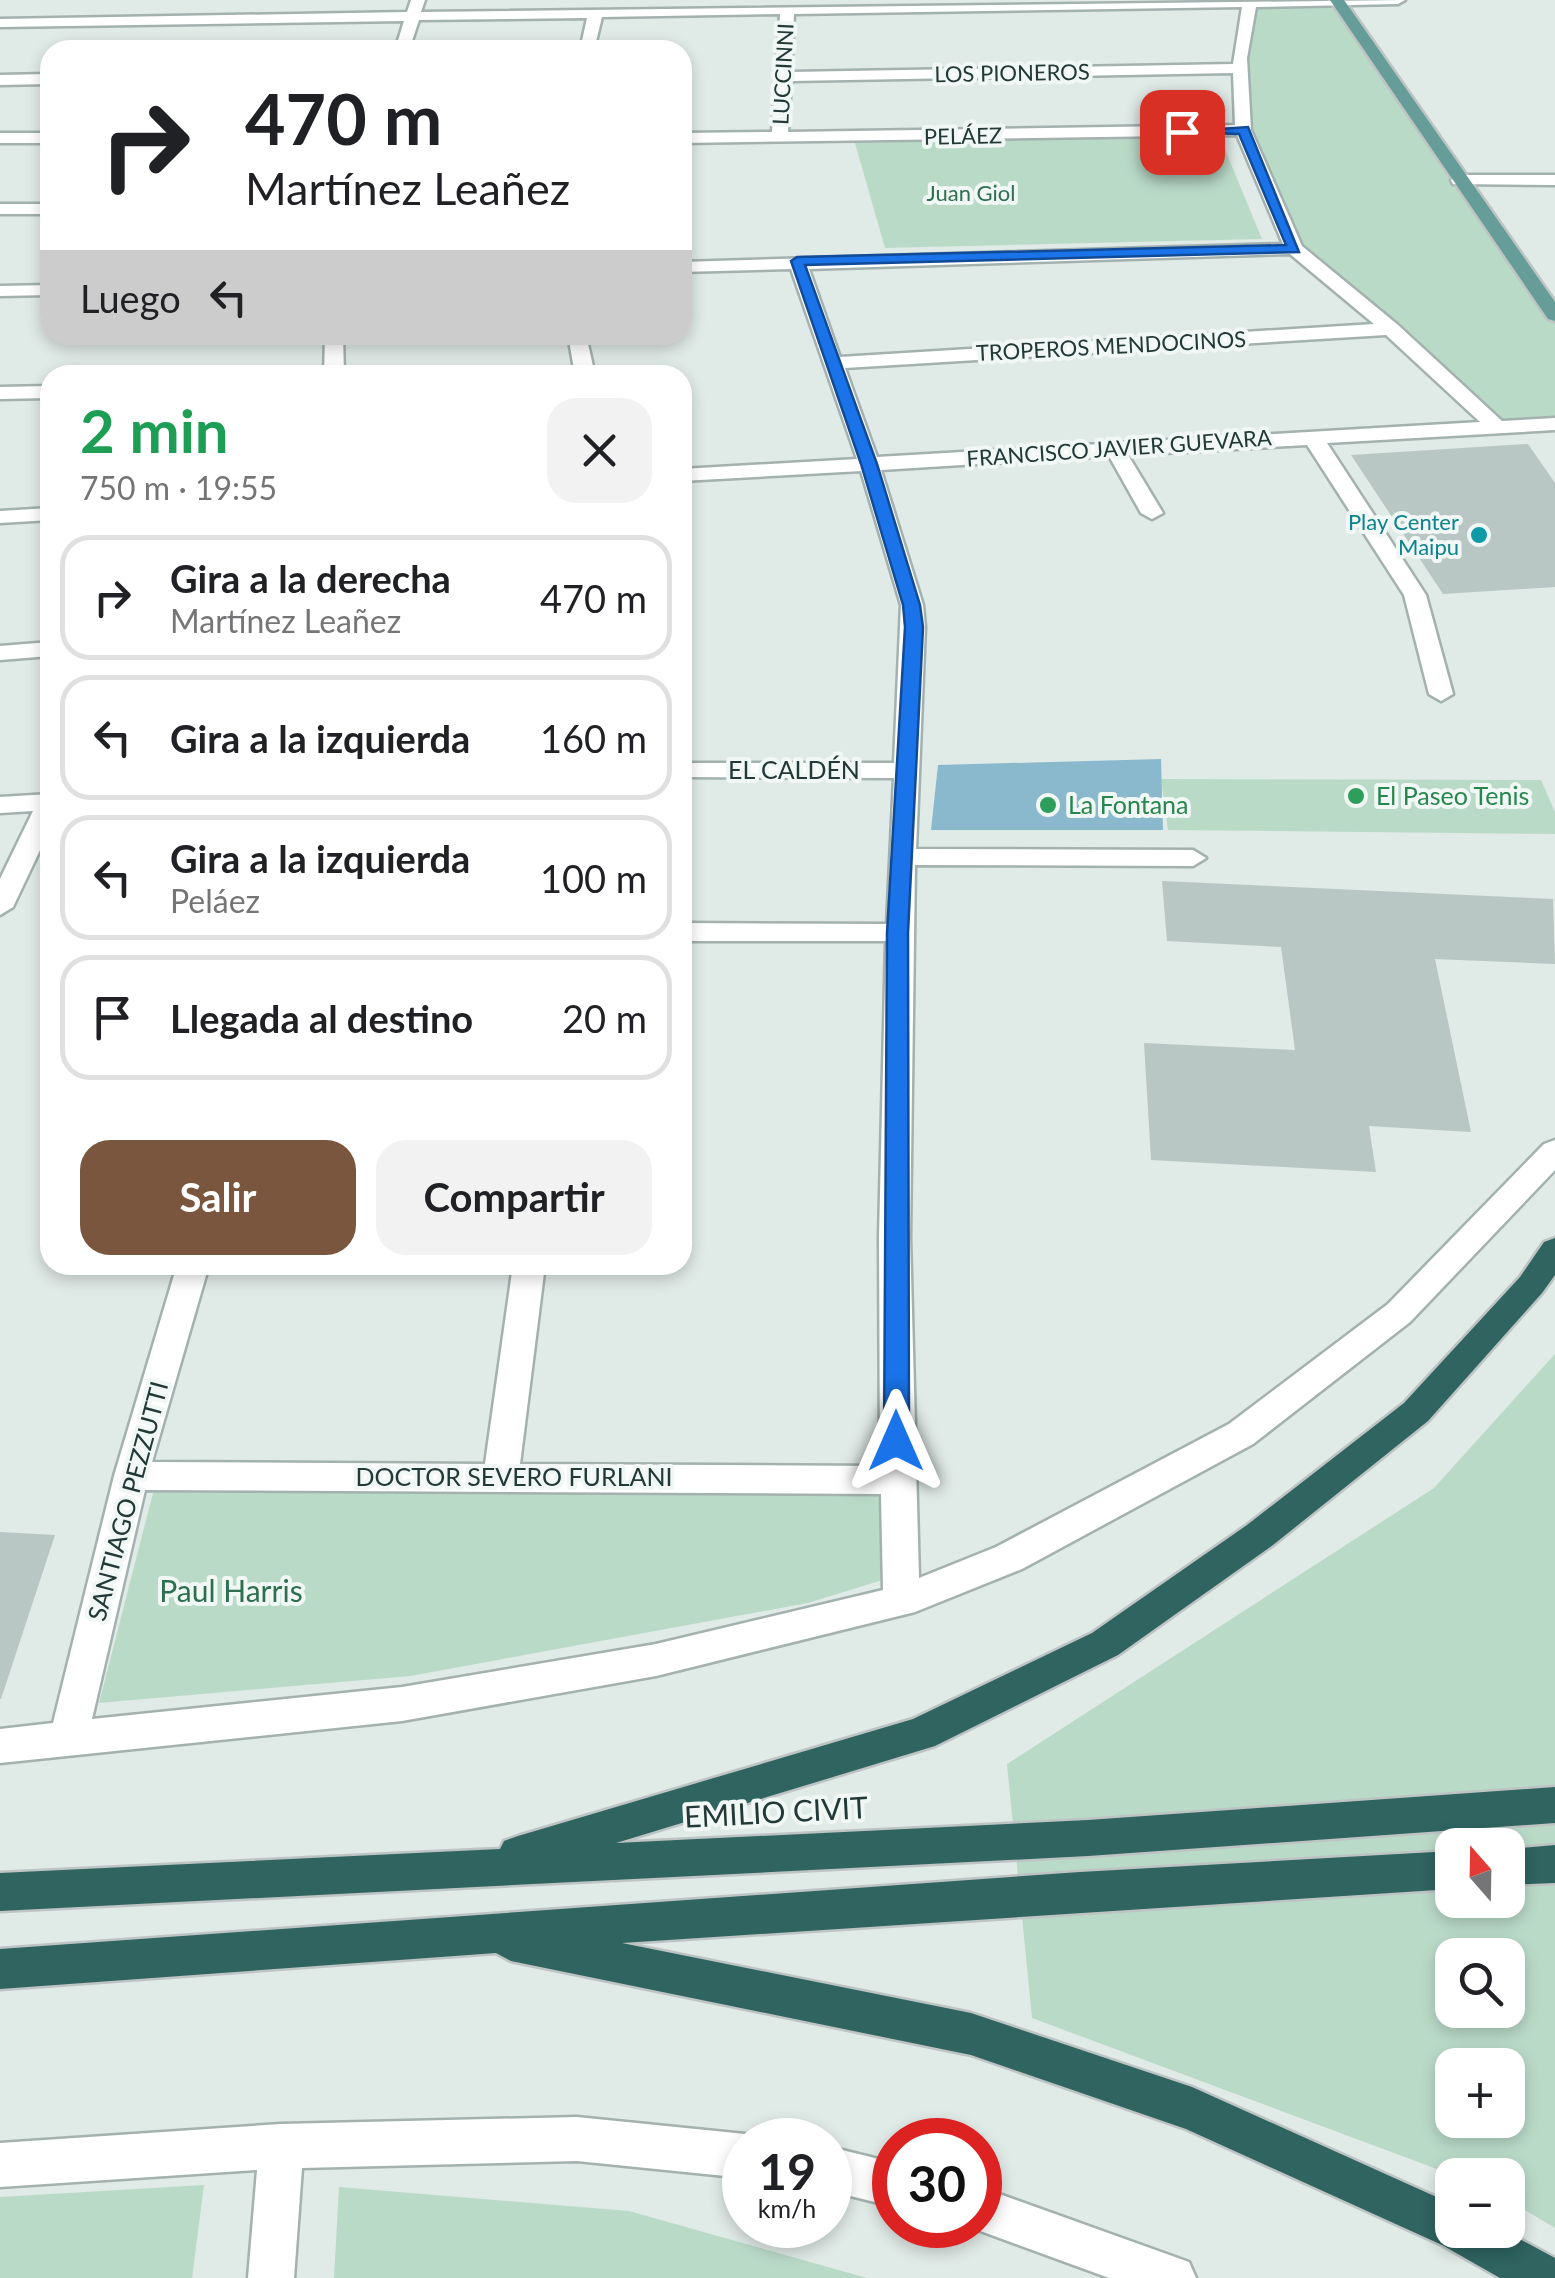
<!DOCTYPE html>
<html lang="es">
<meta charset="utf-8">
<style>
body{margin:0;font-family:Lato,sans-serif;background:#f2f2f2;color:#202124;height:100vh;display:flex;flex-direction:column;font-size:38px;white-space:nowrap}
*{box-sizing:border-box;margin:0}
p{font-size:32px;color:#757577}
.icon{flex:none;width:55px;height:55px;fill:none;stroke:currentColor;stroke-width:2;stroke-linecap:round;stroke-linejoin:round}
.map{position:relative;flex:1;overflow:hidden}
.sheet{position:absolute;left:40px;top:365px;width:652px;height:910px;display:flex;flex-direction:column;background:#fff;border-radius:30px;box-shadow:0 5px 15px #0003}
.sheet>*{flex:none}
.banner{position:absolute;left:40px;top:40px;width:652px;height:305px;border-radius:30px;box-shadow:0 5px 15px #0003;background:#fff;color:#202124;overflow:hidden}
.needle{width:65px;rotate:340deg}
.tools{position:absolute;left:1435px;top:1828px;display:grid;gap:20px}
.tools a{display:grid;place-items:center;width:90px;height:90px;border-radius:20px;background:#fff;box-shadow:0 5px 15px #0003;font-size:50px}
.speed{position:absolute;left:722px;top:2118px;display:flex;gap:20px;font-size:50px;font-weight:700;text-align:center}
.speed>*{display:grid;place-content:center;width:130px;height:130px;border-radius:50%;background:#fff;box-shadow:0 5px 15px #0003;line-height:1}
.speed small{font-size:25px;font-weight:400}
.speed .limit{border:15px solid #d22;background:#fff;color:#111}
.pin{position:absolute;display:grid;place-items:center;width:85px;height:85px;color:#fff;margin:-42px;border-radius:20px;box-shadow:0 5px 15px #0006}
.me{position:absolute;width:110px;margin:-55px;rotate:0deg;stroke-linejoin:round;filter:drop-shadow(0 0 8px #0008)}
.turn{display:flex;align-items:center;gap:35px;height:210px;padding:0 40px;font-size:45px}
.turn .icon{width:130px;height:130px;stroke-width:2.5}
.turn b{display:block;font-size:70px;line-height:85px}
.then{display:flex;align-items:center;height:95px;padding:0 40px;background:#0003;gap:20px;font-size:38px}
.round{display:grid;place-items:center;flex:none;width:105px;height:105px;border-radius:30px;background:#f2f2f2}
.headline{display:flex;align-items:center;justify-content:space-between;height:170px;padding:0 40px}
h1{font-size:60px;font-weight:700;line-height:75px;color:#1e9e55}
.primary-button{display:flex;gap:20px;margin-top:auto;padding:20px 40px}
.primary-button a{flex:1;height:115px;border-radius:30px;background:#7b563e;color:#fff;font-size:40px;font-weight:700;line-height:115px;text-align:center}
.primary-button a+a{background:#f2f2f2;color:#202124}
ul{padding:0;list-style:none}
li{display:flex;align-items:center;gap:30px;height:125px;margin:0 20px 15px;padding:0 20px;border:5px solid #e0e0e0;border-radius:30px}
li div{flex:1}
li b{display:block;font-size:38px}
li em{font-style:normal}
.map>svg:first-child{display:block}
.green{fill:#badac8;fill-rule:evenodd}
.water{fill:#8ab8cd}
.building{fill:#b8c7c3}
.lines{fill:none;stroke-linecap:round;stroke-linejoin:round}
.minor-casing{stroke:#a3b1af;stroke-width:5}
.major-casing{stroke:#bdc4c3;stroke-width:5}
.highway-casing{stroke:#bdc4c3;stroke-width:5}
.minor{fill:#fff;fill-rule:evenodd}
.major{fill:#679d98;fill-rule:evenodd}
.highway{fill:#2f6461;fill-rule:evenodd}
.route{fill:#1a73e8;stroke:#114b97;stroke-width:2.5}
.culture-dot{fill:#0f9aa8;stroke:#f0f7f4;stroke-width:4}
.leisure-dot{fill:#2e9e5b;stroke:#f0f7f4;stroke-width:4}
.labels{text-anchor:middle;stroke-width:8;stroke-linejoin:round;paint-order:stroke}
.far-street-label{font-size:22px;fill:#223937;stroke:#f0f7f4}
.far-park-label{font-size:22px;fill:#2e6e51;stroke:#f0f7f4}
.far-culture-label{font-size:22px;fill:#0d838f;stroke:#f0f7f4;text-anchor:end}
.street-label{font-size:25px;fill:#223937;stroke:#f0f7f4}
.leisure-label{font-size:25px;fill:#27864d;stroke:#f0f7f4;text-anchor:start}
.near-park-label{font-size:30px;fill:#2e6e51;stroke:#f0f7f4}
.near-street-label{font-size:30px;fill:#223937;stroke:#f0f7f4}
</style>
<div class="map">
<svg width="1555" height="2278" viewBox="0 0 1555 2278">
<rect width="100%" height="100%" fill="#e0eae7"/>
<g class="green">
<polygon points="1338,1 1555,315 1555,424 1496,426 1294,249 1243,130 1250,3"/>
<polygon points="1219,135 1262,239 885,248 855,143"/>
<polygon points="1161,779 1541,780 1555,812 1555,834 1168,830"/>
<path d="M1555 1354V2228L1508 2200V2175H1453L1032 2018 1007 1764 1434 1488ZM1452 1845H1508V1900H1452ZM1452 1955H1508V2010H1452ZM1452 2065H1508V2120H1452Z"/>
<polygon points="887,1490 892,1577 808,1603 410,1676 99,1703 153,1493"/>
<polygon points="204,2185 192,2278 0,2278 0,2197"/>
<polygon points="339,2187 629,2211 867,2278 334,2278"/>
</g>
<polygon class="water" points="1161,759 1163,830 931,830 938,765"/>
<g class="building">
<polygon points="1528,444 1555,483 1555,587 1443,594 1351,455"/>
<polygon points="1162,881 1553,899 1555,964 1435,959 1471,1132 1369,1126 1376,1172 1151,1160 1144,1043 1295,1050 1281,947 1167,941"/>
<polygon points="0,1532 55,1535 1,1699 0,1699"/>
</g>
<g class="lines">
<defs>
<g id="minor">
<path d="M411 0H425L421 12 1405 0 1398 4 1256 7 1247 58 1251 130 1302 246 1398 325 1502 421 1555 418V430L1327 443 1426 595 1453 694 1441 701 1429 694 1404 595 1307 445 1128 455 1163 513 1152 519 1141 513 1109 456 881 470 923 605 925 627 916 849 1193 850 1206 858 1193 866 915 865 910 1236 919 1578 996 1547 1229 1424 1388 1304 1544 1144 1555 1140V1170L1410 1322 1253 1444 1022 1569 915 1612 656 1676 402 1721 0 1763V1729L53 1723 114 1476 177 1265H209L152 1462 485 1464 513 1265H545L520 1464 880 1466 879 1236 886 941H682V923L887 924 894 778 682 777V763H894L901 605 861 471 682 481V469L857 459 791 269 682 272V262L1283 244 1237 135 682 143V133L772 132 780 14 602 17 594 50H580L587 18 419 20 409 50H395L404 21 0 27V19L407 12ZM1242 7 1233 64 791 72 794 14ZM1233 73 1235 125 788 132 791 81ZM1290 254 1374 324 840 357 809 269ZM1386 335 1480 422 877 457 845 368ZM145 1490 881 1494 883 1590 656 1644 402 1687 92 1719Z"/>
<polygon points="50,74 50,84 0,85 0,75"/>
<rect x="0" y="133" width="50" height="10"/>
<polygon points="1459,175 1555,175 1555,185 1453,184 1451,180"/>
<rect x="0" y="204" width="50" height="10"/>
<polygon points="50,285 50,295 0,296 0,286"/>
<polygon points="325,335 343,335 344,375 324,375"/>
<polygon points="568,335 586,335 595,375 575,375"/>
<polygon points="50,386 50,398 0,399 0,387"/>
<polygon points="50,508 50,520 0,523 0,511"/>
<polygon points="50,642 50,656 0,660 0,646"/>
<polygon points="50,794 50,829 13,907 0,915 0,879 33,811 0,813 0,797"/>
<polygon points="577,2117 745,2134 760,2140 745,2140 745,2178 577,2161 302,2168 294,2278 248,2278 257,2170 0,2187 0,2143 281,2124"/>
<polygon points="830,2147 895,2163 895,2207 830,2191"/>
<polygon points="980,2187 1189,2262 1196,2278 1109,2278 964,2225 980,2225"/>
</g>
<polygon id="major" points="1330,0 1344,0 1555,302 1555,321 1548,319"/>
<g id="highway">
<polygon points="1555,1238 1555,1275 1542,1293 1428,1421 1273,1545 1118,1655 935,1746 616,1843 1088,1820 1555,1787 1555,1823 1088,1856 0,1911 0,1873 500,1849 504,1841 518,1836 913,1719 1092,1633 1247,1525 1404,1403 1520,1277 1544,1242"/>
<polygon points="1555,1845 1555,1883 1508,1885 1508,1849"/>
<polygon points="1452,1851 1452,1889 622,1943 971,2013 1192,2087 1452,2204 1452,2230 1503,2230 1555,2258 1555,2278 1500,2278 1442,2245 1186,2129 971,2055 511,1961 496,1953 0,1989 0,1949 1080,1872"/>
</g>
</defs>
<use href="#minor" class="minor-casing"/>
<use href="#major" class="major-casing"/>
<use href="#highway" class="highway-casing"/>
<use href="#minor" class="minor"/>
<use href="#major" class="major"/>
<use href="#highway" class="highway"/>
</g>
<polygon class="route" points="1248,127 1299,252 805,265 877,464 920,605 923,627 908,933 909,1441 896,1452 884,1441 887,933 905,627 903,605 861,464 791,261 797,257 1286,245 1239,134 1176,132"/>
<circle class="culture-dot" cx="1479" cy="535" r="10"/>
<g class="leisure-dot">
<circle cx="1356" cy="796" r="10"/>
<circle cx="1048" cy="805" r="10"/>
</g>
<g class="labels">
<g class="far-street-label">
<text transform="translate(1012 73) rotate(-1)" y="8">LOS PIONEROS</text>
<text transform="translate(783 74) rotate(-87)" y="8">LUCCINNI</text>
<text transform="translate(963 136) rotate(-1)" y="8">PELÁEZ</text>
<text transform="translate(1111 346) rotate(-3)" y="8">TROPEROS MENDOCINOS</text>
<text transform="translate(1119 448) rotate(-4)" y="8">FRANCISCO JAVIER GUEVARA</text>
</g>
<g class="far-park-label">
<text x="971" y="201">Juan Giol</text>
</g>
<g class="far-culture-label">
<text x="1459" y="530">Play Center<tspan x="1459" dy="25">Maipu</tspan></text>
</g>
<g class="street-label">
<text x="794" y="779">EL CALDÉN</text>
<text x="514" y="1486">DOCTOR SEVERO FURLANI</text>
<text transform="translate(128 1501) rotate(-75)" y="9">SANTIAGO PEZZUTTI</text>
</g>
<g class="leisure-label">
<text x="1376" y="805">El Paseo Tenis</text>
<text x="1068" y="814">La Fontana</text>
</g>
<g class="near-park-label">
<text x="231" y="1602">Paul Harris</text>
</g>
<g class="near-street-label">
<text transform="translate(776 1813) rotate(-3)" y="10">EMILIO CIVIT</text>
</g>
</g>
</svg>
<div class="tools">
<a><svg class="needle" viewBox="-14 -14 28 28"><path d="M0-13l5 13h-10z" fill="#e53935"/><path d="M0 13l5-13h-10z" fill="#757577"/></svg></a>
<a><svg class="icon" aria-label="search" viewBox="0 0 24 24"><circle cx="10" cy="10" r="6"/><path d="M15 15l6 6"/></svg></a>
<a>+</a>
<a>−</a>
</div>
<div class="speed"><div>19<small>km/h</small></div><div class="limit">30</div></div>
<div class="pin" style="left:1182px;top:132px;background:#d93025"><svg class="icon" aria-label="arrive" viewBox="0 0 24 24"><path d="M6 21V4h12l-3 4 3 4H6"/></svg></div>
<svg class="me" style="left:896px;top:1441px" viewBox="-20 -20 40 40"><path d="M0-17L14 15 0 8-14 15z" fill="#1a73e8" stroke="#fff" stroke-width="4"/></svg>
<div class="banner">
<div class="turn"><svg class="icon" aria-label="right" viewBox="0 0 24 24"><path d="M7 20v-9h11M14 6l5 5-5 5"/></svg><div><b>470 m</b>Martínez Leañez</div></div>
<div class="then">Luego<svg class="icon" aria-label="left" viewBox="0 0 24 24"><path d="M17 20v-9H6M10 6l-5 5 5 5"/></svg></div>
</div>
<section class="sheet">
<div class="headline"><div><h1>2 min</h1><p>750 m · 19:55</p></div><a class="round"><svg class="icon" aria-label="close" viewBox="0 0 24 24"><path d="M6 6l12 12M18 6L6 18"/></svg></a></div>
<ul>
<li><svg class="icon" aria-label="right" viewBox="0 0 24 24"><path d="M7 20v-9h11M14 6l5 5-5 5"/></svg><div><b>Gira a la derecha</b><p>Martínez Leañez</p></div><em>470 m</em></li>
<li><svg class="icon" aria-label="left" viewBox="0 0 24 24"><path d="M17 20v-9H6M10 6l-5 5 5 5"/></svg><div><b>Gira a la izquierda</b></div><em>160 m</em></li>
<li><svg class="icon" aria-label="left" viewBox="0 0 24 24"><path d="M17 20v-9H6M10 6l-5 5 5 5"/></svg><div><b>Gira a la izquierda</b><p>Peláez</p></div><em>100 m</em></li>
<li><svg class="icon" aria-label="arrive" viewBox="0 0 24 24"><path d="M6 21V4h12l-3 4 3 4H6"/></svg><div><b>Llegada al destino</b></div><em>20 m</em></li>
</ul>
<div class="primary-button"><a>Salir</a><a>Compartir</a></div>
</section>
</div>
